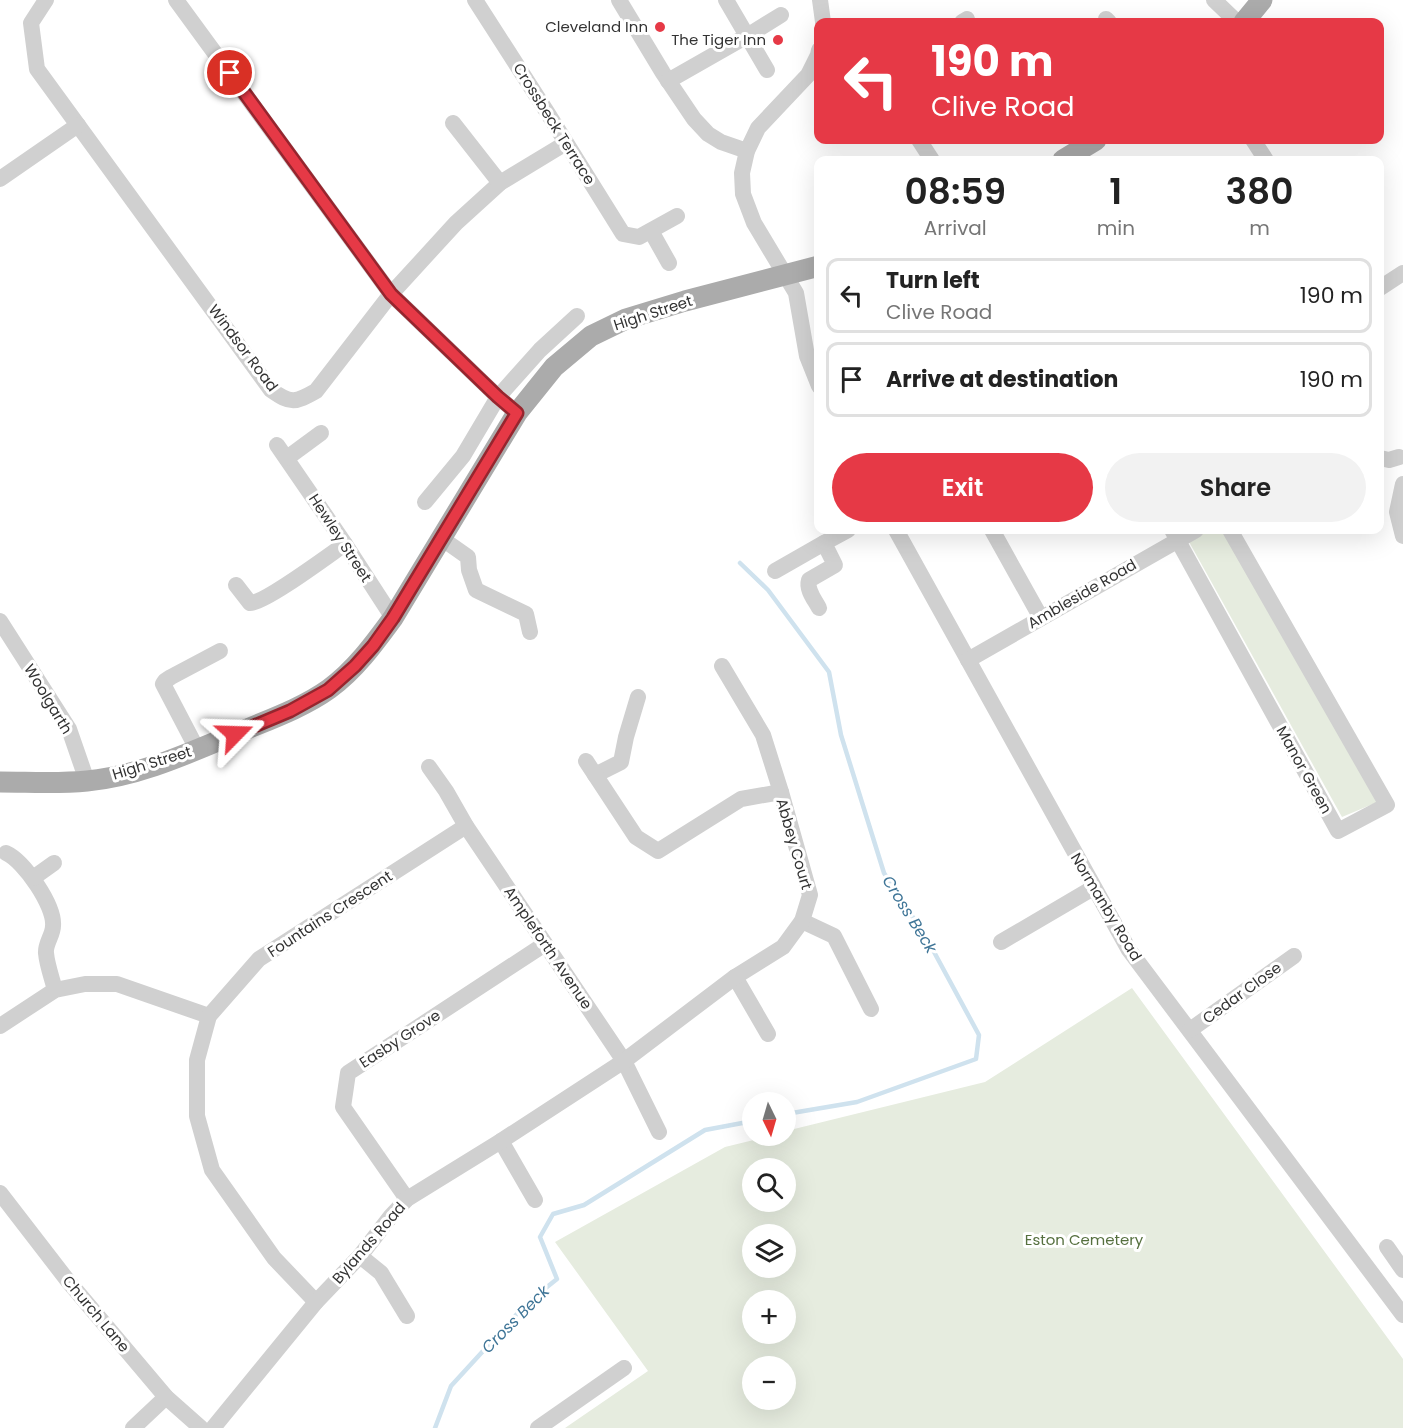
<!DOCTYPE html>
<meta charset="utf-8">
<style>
body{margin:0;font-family:Poppins,sans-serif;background:#f2f2f2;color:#222;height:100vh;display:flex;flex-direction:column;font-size:22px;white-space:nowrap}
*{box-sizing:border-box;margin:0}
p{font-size:20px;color:#767676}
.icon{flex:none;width:33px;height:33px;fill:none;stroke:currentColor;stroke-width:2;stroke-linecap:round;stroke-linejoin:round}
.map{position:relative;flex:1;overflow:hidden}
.details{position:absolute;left:814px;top:156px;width:570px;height:378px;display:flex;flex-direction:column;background:#fff;border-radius:12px;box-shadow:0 6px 24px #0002}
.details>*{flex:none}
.top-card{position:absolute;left:814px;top:18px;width:570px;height:126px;border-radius:12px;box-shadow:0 6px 24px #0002;background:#e63946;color:#fff;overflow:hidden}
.needle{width:39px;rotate:175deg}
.tools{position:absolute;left:742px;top:1092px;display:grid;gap:12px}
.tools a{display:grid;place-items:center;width:54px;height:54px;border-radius:50%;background:#fff;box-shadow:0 6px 24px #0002;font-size:30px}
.pin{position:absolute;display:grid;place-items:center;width:51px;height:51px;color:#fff;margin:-26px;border:3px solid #fff;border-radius:50%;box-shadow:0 2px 6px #0007}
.me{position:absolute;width:66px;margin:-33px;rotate:68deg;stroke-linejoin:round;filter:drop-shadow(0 0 4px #0008)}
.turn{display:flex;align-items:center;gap:21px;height:126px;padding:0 18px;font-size:27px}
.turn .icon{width:78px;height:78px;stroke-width:2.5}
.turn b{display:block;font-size:42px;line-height:51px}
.eta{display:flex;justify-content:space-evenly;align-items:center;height:102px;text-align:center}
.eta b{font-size:36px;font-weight:600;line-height:42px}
.cta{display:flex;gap:12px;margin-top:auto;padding:12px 18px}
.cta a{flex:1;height:69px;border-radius:36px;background:#e63946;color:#fff;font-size:24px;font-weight:600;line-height:69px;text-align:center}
.cta a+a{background:#f2f2f2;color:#222}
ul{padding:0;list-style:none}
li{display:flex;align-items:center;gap:18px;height:75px;margin:0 12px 9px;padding:0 6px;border:3px solid #e0e0e0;border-radius:12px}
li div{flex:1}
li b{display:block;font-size:22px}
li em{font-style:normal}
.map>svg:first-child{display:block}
.green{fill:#e6ecdf;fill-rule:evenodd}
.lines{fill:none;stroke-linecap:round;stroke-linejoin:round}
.stream{stroke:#cfe2ee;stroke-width:4.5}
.minor{stroke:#d0d0d0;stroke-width:16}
.major{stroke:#ababab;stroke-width:21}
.route-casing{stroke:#96252e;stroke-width:15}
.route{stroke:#e63946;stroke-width:10}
.poi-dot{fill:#e63946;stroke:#fff;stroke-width:2}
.labels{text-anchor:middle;stroke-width:6;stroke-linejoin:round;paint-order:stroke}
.poi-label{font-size:15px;fill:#333;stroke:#fff;text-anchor:end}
.street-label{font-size:15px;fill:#333;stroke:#fff}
.park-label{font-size:15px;fill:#56703f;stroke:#fff}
.water-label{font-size:16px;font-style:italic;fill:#3f7597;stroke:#fff}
</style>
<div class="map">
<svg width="1403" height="1428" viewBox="0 0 1403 1428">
<rect width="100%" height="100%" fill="#fff"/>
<g class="green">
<polygon points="1203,530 1223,530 1380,801 1342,817 1188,540"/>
<path d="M1132 988 1403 1359V1428H565L648 1371 555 1242 725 1147 770 1136H786V1131L985 1082ZM753 1168H786V1202H753ZM753 1234H786V1268H753ZM753 1300H786V1334H753ZM753 1366H786V1400H753Z"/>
</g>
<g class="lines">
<g class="stream">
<polyline points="740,563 768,590 829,672 841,735 884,873 927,939 979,1035 976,1059 857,1102 786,1114"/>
<polyline points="435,1428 451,1386 527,1303 557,1279 540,1237 553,1214 584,1205 705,1130 753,1121"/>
</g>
<g class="minor">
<path d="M46 0 31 23 37 69 271 390C291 404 295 403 316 391L391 294 456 223 500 183 566 143"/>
<polyline points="176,0 391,294 498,397 517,413"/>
<polyline points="475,0 547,112 623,234 639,237 677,216"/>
<polyline points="619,0 663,73 694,119 708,134 721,142 747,151"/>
<polyline points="726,0 767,70"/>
<polyline points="820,0 823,22"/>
<polyline points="1214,0 1237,22"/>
<polyline points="1106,19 1109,22"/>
<polyline points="962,22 967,19"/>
<polyline points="819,50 818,55 808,75 758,128 747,151 742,173 743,194 754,223 796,293 807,356 819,386"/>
<polyline points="668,81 747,36 781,15"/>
<polyline points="453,123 500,183"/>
<polyline points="919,140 932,160"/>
<polyline points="1253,140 1266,160"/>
<polyline points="0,179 78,125"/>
<polyline points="651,231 669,263"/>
<polyline points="1380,288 1403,273"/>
<polyline points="277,445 345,544 393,618"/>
<polyline points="287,458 321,433"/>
<polyline points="1380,458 1389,460 1399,457"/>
<polyline points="1403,484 1397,512 1403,536"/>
<polyline points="425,502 463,456 498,397 540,350 577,316"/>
<polyline points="896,530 1129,950 1403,1315"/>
<polyline points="992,530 1041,618"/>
<polyline points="1172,530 1338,831 1387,805 1230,530"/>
<polyline points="441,538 468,557 469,570 476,590 526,614 530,632"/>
<polyline points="775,571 824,543"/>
<path d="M236 585 250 603C265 603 329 555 345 544"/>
<path d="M819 608C815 600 806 590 809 580L835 565 824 543 848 530"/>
<polyline points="0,621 69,729 87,781"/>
<polyline points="968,660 1196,530"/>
<polyline points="722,666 763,735 781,792"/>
<polyline points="197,749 163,684 165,681 171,677 220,651"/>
<polyline points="429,767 446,791 466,826 624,1061 659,1132"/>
<polyline points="595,775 621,762 626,737 638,697"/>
<path d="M6 853C24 861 55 906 53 926 53 935 45 944 46 953 47 965 52 978 55 990"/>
<polyline points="33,878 54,863"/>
<polyline points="802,921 834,936 871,1009"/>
<polyline points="1001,942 1093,888"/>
<polyline points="735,977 768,1034"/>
<polyline points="0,1026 55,990 85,984 117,984 209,1016"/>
<polyline points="1190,1030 1294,956"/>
<polyline points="501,1141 535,1200"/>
<polyline points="0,1193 68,1281 166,1397 201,1428"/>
<polyline points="407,1199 343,1107 348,1073 545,944"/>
<polyline points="1387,1247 1403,1270"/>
<polyline points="360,1256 381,1273 407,1316"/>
<polyline points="316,1302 274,1258 212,1170 197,1116 197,1060 209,1016 259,959 466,826"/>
<polyline points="133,1428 166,1397"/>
<polyline points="213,1428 316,1302 360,1256 391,1216 407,1199 501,1141 624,1061 735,977 783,947 802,921 810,895 781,792 741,799 658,851 636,837 586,761"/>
<polyline points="538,1428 624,1368"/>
</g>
<g class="major">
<polyline points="1244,22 1262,0"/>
<polyline points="1063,160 1096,140"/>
<path d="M0 782C29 782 58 784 87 781 141 776 193 751 242 731 271 719 304 707 329 689 355 670 374 644 393 618L517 413 554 367 591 336 626 319 685 301 819 266"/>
</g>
</g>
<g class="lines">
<defs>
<polyline id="route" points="230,73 391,294 498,397 517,413 393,618 373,646 355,666 328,690 290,711 235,734"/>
</defs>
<use href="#route" class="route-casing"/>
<use href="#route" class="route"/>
</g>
<g class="poi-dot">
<circle cx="660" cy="27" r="6"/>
<circle cx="778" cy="40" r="6"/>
</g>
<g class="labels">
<g class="poi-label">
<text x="648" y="32">Cleveland Inn</text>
<text x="766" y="45">The Tiger Inn</text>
</g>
<g class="street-label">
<text transform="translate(554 124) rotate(58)" y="5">Crossbeck Terrace</text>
<text transform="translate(653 313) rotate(-18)" y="5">High Street</text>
<text transform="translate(243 348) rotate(53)" y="5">Windsor Road</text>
<text transform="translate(340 538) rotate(57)" y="5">Hewley Street</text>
<text transform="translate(1082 594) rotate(-30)" y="5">Ambleside Road</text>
<text transform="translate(48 699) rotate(59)" y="5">Woolgarth</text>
<text transform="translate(152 763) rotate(-17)" y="5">High Street</text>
<text transform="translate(1304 770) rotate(61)" y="5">Manor Green</text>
<text transform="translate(794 844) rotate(74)" y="5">Abbey Court</text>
<text transform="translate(1106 907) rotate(59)" y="5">Normanby Road</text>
<text transform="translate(330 914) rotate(-33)" y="5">Fountains Crescent</text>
<text transform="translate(548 948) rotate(56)" y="5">Ampleforth Avenue</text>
<text transform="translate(1242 993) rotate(-36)" y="5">Cedar Close</text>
<text transform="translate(400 1039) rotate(-33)" y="5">Easby Grove</text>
<text transform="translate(369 1243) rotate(-49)" y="5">Bylands Road</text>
<text transform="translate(96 1314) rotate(50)" y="5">Church Lane</text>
</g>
<g class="park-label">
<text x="1084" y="1245">Eston Cemetery</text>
</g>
<g class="water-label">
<text transform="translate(910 914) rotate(58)" y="6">Cross Beck</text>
<text transform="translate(515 1319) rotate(-45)" y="6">Cross Beck</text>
</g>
</g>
</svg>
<div class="tools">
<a><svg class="needle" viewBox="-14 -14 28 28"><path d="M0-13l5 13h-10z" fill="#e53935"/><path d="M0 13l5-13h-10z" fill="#767676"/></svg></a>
<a><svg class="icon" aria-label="search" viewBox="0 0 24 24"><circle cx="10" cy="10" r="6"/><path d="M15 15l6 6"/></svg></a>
<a><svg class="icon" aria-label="layers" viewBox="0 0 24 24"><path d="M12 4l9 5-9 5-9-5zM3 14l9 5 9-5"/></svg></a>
<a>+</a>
<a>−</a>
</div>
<div class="pin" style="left:230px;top:73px;background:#d93025"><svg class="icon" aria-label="arrive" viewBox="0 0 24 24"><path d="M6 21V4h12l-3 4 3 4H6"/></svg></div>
<svg class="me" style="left:235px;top:734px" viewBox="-20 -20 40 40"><path d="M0-17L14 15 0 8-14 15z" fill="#e63946" stroke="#fff" stroke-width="4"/></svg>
<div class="top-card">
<div class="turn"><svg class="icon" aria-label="left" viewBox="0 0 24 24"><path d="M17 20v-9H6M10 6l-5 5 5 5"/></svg><div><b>190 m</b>Clive Road</div></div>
</div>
<section class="details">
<div class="eta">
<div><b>08:59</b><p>Arrival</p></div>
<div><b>1</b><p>min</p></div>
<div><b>380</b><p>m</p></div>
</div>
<ul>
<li><svg class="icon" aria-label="left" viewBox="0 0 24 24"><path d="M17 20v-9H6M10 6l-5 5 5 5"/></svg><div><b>Turn left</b><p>Clive Road</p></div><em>190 m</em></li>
<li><svg class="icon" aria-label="arrive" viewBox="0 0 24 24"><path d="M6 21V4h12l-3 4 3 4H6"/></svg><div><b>Arrive at destination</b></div><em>190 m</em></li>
</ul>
<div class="cta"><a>Exit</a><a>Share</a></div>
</section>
</div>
